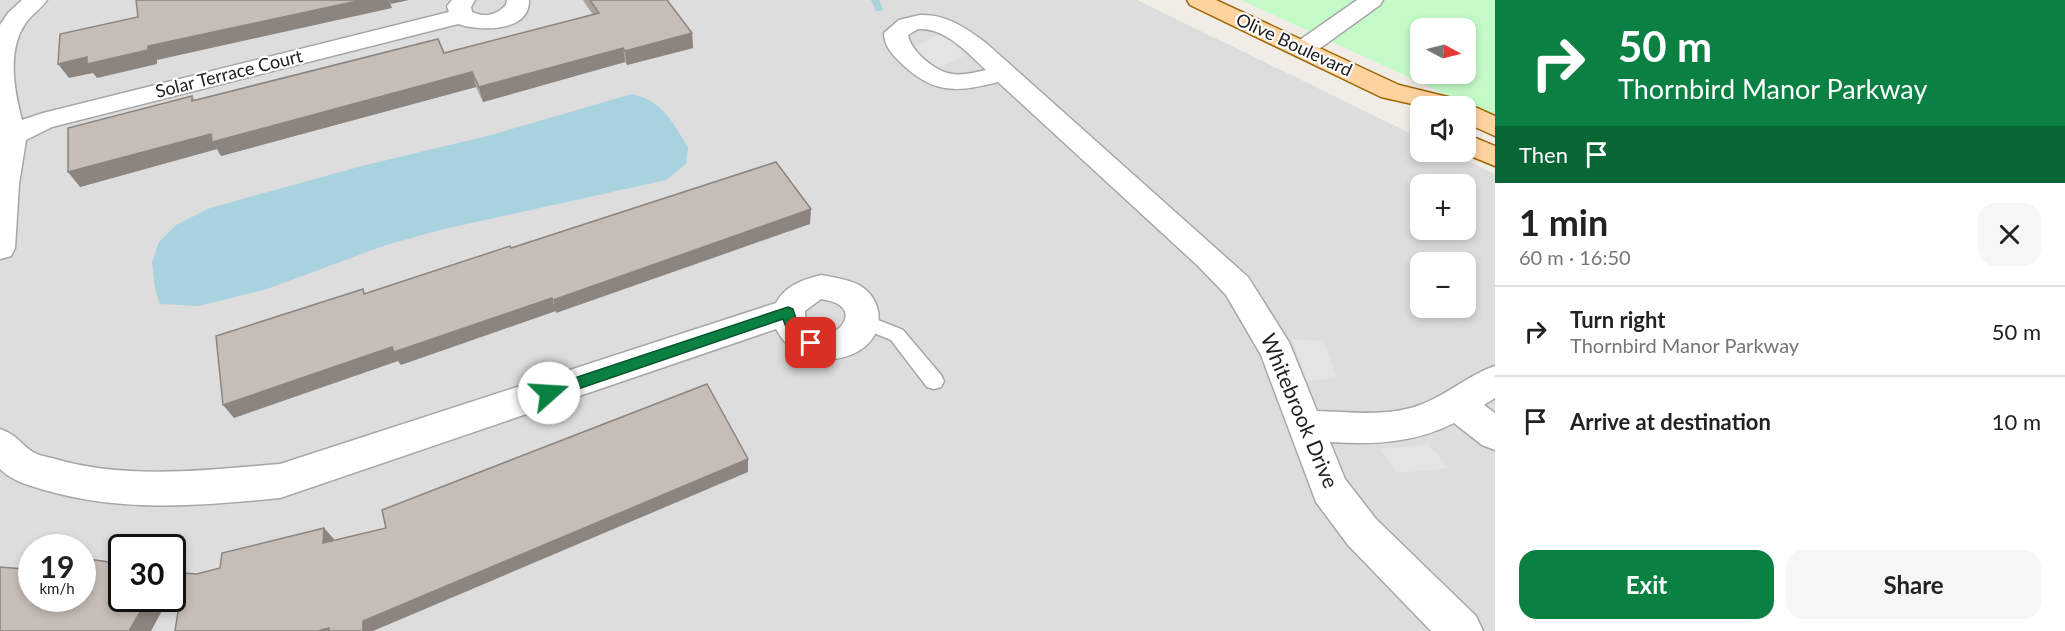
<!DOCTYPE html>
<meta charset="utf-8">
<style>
body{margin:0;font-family:Lato,sans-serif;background:#f6f6f6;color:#222;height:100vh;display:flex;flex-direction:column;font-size:22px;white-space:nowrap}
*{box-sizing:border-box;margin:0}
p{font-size:20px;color:#767676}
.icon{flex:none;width:33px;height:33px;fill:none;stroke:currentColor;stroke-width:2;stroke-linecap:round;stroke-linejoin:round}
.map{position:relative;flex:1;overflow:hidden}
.panel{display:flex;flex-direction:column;background:#fff;width:570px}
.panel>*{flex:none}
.banner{background:#0b8043;color:#fff;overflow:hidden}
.needle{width:39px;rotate:97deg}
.tools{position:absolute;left:1410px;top:18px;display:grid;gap:12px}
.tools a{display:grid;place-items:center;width:66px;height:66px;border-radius:12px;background:#fff;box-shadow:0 3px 9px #0003;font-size:30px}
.speed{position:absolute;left:18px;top:534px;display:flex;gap:12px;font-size:30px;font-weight:700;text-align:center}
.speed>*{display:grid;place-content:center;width:78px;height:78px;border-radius:50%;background:#fff;box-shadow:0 3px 9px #0003;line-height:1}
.speed small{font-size:15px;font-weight:400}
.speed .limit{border:3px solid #111;border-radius:9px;background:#fff;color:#111}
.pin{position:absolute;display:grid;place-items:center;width:51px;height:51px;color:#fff;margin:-26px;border-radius:12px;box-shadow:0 3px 9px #0006}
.me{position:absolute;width:66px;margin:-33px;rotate:71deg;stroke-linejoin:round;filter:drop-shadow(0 0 4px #0008)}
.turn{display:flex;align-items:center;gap:21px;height:126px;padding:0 24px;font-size:27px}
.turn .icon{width:78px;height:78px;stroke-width:2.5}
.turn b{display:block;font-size:42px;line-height:51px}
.then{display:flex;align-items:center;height:57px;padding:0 24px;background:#0003;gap:12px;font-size:22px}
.round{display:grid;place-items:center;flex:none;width:63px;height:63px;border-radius:18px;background:#f6f6f6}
.head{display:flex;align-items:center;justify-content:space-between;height:102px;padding:0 24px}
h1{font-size:36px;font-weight:700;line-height:45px}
.cta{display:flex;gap:12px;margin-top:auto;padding:12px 24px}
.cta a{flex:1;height:69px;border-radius:18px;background:#0b8043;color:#fff;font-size:24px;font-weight:700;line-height:69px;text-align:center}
.cta a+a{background:#f6f6f6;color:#222}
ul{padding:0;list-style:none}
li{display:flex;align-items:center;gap:18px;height:90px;padding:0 24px;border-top:2px solid #e0e0e0}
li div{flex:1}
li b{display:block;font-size:22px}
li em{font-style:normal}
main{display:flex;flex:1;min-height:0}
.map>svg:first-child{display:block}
.residential{fill:#dedddd;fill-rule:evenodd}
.park{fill:#c4fac8;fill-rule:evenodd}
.parking{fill:#e4e4e4}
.water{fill:#a7d2de}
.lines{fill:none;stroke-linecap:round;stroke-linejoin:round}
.stream{fill:#a7d2de;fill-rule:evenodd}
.lane-casing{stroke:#a7a7a7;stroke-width:3}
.street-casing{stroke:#a7a7a7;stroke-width:3}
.primary-casing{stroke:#9c6600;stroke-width:3}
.lane{fill:#fff;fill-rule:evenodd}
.street{fill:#fff;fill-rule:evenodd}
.primary{fill:#fdd39f;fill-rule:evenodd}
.wall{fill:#aaa39d}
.shaded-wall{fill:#8b847f}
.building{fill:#c6bdb6;stroke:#8b847f;stroke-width:1.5}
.route{fill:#0b8043;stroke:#07532c;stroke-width:1.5}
.labels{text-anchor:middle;stroke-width:4.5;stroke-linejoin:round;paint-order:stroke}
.far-street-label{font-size:18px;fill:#202020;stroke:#fff}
.street-label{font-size:21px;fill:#202020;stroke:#fff}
</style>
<main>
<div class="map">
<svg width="1495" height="631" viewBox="0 0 1495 631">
<rect width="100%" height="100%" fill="#f1ede6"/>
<path class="residential" d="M0 0H1137L1420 138V152H1449L1495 174V631H0ZM1420 184H1466V230H1420ZM1420 262H1466V308H1420ZM32 548H82V598H32ZM122 548H172V598H122Z"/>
<path class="park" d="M1241 0H1495V117ZM1420 28H1466V74H1420Z"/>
<g class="parking">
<polygon points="941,34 966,55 935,69 911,48"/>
<polygon points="1292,339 1323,341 1337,378 1307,381"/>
<polygon points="1428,444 1449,468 1397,473 1380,449"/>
</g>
<path class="water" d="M632 94C663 101 672 122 688 147L686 164 666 180 440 230 386 245 267 289 199 306 160 304 155 289 152 262 159 242 176 225 210 208 362 166 491 135Z"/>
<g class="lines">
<polygon class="stream" points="871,0 879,0 883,9 882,11 876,11"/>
<defs>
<polygon id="lane" points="863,314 903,330 941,375 944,381 941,387 934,389 927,387 891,340 857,326 854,321 857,316"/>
<g id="street">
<path d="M22 0H47C41 9 31 15 25 24 7 51 14 90 22 120L43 113 449 12 447 6 452 0H475L471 7 472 12C485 18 497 15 506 5L507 0H529C530 33 479 31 458 24L52 127 26 140 19 184 15 248 11 256 0 259V25L8 13Z"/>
<polygon points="1357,0 1383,0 1380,5 1312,54 1303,56 1294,54 1291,49 1294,44"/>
<path d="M920 15C946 14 966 28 986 43L1248 277 1289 342 1317 411C1351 412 1388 417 1420 405 1447 395 1468 375 1495 366V398L1484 405 1495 413V450L1482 445 1454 423C1414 443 1374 445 1330 442L1345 479 1376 519 1476 616 1483 631H1431L1348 545 1316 502 1261 355 1226 295 1197 265 998 82C956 93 932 94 899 61 891 53 884 45 884 33L899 20ZM918 29C945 27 968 53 986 70 975 72 964 76 953 74 937 73 910 51 908 35Z"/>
<path d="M821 275C832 277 846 279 857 284 866 288 874 297 877 307 892 358 804 383 776 329L280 498C198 506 121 513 41 489 26 484 12 481 0 469V429C18 435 20 444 33 452 39 456 49 457 55 459 127 480 206 470 280 464L776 303C786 285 802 280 821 275ZM821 299C826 300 832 301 836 303 853 311 845 328 831 333 818 332 804 326 805 311Z"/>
</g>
<g id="primary">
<polygon points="1187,0 1216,0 1399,85 1460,100 1464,105 1475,107 1495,116 1495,136 1466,123 1466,106 1421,106 1381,97 1190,5"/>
<polygon points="1466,134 1495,146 1495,166 1461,152 1466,152"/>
</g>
</defs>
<use href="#lane" class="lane-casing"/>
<use href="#street" class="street-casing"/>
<use href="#primary" class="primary-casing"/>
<use href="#lane" class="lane"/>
<use href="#street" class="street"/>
<use href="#primary" class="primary"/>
</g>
<polygon class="wall" points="583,0 667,0 692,33 693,48 627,65 625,62 483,102 476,87 221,156 217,149 80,187 192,96 195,101 444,53 593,15"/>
<g class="shaded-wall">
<polygon points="362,0 389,0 392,8 157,60 157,64 97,78 93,73 69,78 58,64 87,57 148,46"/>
<polygon points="389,0 409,0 391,4"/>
<polygon points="692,33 693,48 627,65 625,51"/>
<polygon points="623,48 625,62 483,102 479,87"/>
<polygon points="472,72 476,87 221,156 217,149 80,187 68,172 211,134"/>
<polygon points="811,209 810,224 556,313 553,300"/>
<polygon points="552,298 556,311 401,365 398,361 234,418 223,405 392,347"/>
<polygon points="748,459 748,472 373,631 363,631 363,621"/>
<polygon points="324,528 334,539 333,554 323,543"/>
<polygon points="172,576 179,581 172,592"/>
<polygon points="148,598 169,598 151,631 129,631"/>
<polygon points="329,628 333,631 317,631"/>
</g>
<g class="building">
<polygon points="136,0 362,0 148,46 148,50 87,64 87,57 58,64 60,34 138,17"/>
<polygon points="590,0 667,0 692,33 625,51 623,48 479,87 472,72 212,142 211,134 68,172 68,128 192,96 192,101 438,39 444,53 599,13"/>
<polygon points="776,162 811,209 553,300 552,298 394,352 392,347 223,405 216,336 363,289 364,294 510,246 511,248"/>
<polygon points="707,384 748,459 363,621 363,631 329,631 329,628 317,631 175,631 184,573 197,574 220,568 222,553 324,528 323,543 386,528 382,510"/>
<polygon points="82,558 122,564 122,598 148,598 129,631 0,631 0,567 24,569 32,559 32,598 82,598"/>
</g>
<path class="route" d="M788 307 793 309 799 328 818 343 816 347C800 352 787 332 783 319L549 399 544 397 542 393 544 388Z"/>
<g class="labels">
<g class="far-street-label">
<text transform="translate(1294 45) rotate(25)" y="6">Olive Boulevard</text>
<text transform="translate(229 74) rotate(-14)" y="6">Solar Terrace Court</text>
</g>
<g class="street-label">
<text transform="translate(1299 411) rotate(67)" y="7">Whitebrook Drive</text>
</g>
</g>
</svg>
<div class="tools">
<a><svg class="needle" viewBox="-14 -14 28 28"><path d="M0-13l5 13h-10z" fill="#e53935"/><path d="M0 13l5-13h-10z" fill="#767676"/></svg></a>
<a><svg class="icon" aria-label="sound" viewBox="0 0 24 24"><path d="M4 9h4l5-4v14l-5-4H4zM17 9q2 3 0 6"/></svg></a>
<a>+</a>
<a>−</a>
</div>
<div class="speed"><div>19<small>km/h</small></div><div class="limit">30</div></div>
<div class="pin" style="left:811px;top:343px;background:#d93025"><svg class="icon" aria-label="arrive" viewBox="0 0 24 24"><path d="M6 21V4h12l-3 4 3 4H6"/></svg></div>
<svg class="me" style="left:549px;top:393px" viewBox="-20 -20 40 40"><circle r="19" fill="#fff"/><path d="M0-13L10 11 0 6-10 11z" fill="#0b8043"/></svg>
</div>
<section class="panel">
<div class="banner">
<div class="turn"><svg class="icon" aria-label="right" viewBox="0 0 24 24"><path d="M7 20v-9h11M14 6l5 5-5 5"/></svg><div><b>50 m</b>Thornbird Manor Parkway</div></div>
<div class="then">Then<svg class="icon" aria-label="arrive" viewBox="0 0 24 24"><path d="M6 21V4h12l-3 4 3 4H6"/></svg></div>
</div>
<div class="head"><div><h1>1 min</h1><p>60 m · 16:50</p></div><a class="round"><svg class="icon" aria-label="close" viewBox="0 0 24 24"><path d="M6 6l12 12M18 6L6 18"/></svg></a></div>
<ul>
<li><svg class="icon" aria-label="right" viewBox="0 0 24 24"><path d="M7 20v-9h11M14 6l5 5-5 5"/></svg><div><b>Turn right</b><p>Thornbird Manor Parkway</p></div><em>50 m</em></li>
<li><svg class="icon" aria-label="arrive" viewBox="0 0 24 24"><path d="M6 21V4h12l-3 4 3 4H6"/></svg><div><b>Arrive at destination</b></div><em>10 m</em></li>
</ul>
<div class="cta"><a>Exit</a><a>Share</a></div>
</section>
</main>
